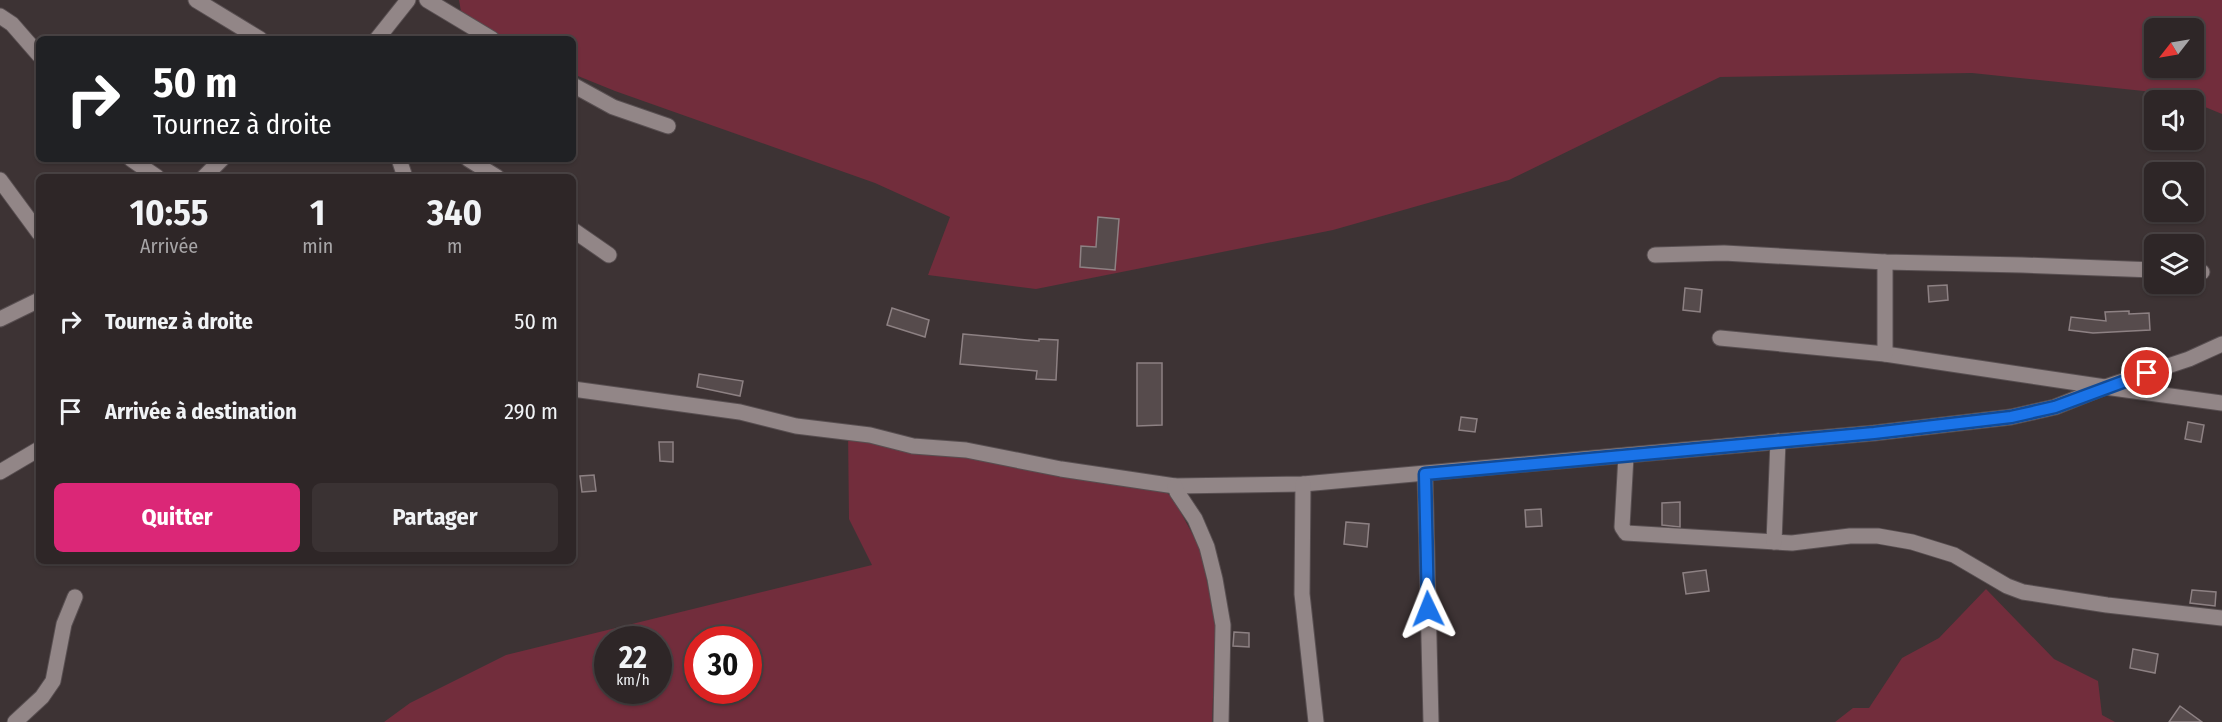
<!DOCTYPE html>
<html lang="fr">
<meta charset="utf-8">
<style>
body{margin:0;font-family:"Fira Sans Condensed",sans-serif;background:#3a3233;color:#f1f3f6;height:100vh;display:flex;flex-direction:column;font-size:22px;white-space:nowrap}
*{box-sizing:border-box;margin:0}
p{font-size:20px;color:#a7a5a7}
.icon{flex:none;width:33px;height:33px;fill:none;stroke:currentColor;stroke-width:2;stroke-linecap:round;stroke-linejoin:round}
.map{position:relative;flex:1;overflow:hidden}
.drawer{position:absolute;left:36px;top:174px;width:540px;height:390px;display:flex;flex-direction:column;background:#2e2627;border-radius:9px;box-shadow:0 2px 4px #0004,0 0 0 2px #494344}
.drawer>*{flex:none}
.guide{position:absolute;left:36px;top:36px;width:540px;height:126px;border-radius:9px;box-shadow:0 2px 4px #0004,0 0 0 2px #494344;background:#202124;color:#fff;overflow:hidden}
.needle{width:39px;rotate:239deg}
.buttons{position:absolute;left:2144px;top:18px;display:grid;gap:12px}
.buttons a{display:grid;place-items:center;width:60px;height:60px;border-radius:9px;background:#2e2627;box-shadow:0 2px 4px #0004,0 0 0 2px #494344;font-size:30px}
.speed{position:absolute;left:594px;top:626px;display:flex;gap:12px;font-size:30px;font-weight:700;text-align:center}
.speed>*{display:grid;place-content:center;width:78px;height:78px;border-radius:50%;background:#2e2627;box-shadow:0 2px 4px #0004,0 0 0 2px #494344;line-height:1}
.speed small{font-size:15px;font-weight:400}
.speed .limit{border:9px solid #d22;background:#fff;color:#111}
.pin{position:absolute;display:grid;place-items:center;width:51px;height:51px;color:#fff;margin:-26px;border:3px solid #fff;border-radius:50%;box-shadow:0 2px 6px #0007}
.me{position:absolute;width:66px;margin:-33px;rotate:358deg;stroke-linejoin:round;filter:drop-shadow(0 0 4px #0008)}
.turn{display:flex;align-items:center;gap:21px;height:126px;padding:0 18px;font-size:27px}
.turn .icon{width:78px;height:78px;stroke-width:2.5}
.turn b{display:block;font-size:42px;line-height:51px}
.eta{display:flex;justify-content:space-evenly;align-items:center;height:102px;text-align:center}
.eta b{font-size:36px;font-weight:700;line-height:42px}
.cta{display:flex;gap:12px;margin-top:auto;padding:12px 18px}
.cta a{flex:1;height:69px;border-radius:9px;background:#db2777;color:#fff;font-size:24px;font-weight:700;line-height:69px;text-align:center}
.cta a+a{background:#3a3233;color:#f1f3f6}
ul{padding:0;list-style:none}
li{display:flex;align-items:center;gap:18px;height:90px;padding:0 18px}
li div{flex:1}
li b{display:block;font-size:22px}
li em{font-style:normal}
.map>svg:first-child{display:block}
.green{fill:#722d3c;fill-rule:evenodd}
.building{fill:#564b4c;stroke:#8d8183;stroke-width:1.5}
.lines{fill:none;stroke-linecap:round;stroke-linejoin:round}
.minor-casing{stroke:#584f51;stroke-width:17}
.minor{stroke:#928687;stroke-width:15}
.route-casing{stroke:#114b97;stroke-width:15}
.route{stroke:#1a73e8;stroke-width:10}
</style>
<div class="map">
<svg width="2222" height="722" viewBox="0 0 2222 722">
<rect width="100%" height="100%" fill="#3d3334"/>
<g class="green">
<path d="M459 0H2222V114L2193 102V100L2172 94 1972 73 1720 77 1509 180 1333 230 1036 289 928 275 950 217 875 183 615 91 573 74V39H488L464 29ZM2154 28H2193V68H2154Z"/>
<path d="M848 429 1149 478 1173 498 1200 548 1216 625 1212 722H384L410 703 506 655 872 565 849 519ZM608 639H658V690H608ZM698 639H748V690H698Z"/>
<polygon points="1986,589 2054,659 2098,681 2102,715 2115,722 1835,722 1853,708 1869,708 1902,658 1939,638"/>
</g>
<g class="building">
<polygon points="1098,217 1119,219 1115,270 1080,267 1081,246 1096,247"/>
<polygon points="1947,285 1948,300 1929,302 1928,286"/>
<polygon points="1685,288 1702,290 1700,312 1683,310"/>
<polygon points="892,308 929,320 925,337 887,325"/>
<polygon points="2129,311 2129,314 2149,313 2150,330 2093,333 2069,330 2071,317 2106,321 2105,312"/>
<polygon points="963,334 1039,341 1039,339 1058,340 1056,380 1036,379 1037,371 960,364"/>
<polygon points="1137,363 1162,363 1162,425 1137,426"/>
<polygon points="699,374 743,381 740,396 697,387"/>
<polygon points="1461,417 1477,419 1475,432 1459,430"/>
<polygon points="2188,422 2204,425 2201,442 2185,439"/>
<polygon points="659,442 673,442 673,462 660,461"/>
<polygon points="594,475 596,491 582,492 580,476"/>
<polygon points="1680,502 1680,527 1662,525 1662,503"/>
<polygon points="1541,509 1542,526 1526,527 1525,510"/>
<polygon points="1346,522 1369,524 1367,547 1344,544"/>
<polygon points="1706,570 1709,591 1686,594 1683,573"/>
<polygon points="2192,590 2216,592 2215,606 2190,603"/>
<polygon points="1234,632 1249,633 1249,647 1233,646"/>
<polygon points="2133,649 2158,654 2155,673 2130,668"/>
<polygon points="2180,706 2202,722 2169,722"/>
</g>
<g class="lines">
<defs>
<g id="minor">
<polyline points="196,0 260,39"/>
<polyline points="427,0 492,39"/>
<polyline points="0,16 12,24 39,55"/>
<polyline points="377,39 408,0"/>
<polyline points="573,85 613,107 668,126"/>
<polyline points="131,159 157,177"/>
<polyline points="399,159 405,177"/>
<polyline points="468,159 497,177"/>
<polyline points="204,177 222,159"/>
<polyline points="0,180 39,233"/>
<polyline points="573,230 609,255"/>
<polyline points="1655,255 1724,253 1885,262 2022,265 2154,270"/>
<polyline points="2193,272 2202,272"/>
<polyline points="0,319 39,300"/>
<polyline points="1720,338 1885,354 2105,387 2189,359 2222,344"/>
<polyline points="1885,354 1885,262"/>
<polyline points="573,389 740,412 796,426 870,435 913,446 966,450 1061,469 1175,486 1303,484 1874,433 2011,417 2055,407 2105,387 2222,403"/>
<polyline points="1626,456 1622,527 1626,533 1792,543 1850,536 1878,536 1912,542 1954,555 2007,586 2023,592 2107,605 2222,618"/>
<polyline points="0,472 39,449"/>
<polyline points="1425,474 1431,722"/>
<polyline points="1303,484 1302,594 1316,722"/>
<polyline points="1175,486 1177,492 1195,519 1207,547 1215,579 1223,625 1221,722"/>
<polyline points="1774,542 1778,441"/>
<polyline points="15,722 42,697 53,681 64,624 75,597"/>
</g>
</defs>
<use href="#minor" class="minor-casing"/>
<use href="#minor" class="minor"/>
</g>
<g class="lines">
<defs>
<polyline id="route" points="1428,609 1425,474 1874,433 2011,417 2055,407 2147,373"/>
</defs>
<use href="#route" class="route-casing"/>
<use href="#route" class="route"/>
</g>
</svg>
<div class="buttons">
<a><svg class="needle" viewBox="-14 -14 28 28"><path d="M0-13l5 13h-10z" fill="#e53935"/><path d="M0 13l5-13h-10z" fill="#a7a5a7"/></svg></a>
<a><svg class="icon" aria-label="sound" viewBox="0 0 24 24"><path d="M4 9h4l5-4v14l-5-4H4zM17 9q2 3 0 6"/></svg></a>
<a><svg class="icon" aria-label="search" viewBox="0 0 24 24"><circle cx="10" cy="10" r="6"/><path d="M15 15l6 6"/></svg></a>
<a><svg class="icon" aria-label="layers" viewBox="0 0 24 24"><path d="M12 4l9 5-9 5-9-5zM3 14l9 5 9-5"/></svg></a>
</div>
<div class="speed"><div>22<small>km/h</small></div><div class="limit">30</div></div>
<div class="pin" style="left:2147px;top:373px;background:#d93025"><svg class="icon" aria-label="arrive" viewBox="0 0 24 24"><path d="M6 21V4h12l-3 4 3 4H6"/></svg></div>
<svg class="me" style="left:1428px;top:609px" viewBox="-20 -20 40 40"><path d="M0-17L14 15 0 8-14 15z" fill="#1a73e8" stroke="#fff" stroke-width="4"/></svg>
<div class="guide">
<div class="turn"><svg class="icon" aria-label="right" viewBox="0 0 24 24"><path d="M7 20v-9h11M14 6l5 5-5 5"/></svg><div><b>50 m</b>Tournez à droite</div></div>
</div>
<section class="drawer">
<div class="eta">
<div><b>10:55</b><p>Arrivée</p></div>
<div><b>1</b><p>min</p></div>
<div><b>340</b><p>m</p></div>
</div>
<ul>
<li><svg class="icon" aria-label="right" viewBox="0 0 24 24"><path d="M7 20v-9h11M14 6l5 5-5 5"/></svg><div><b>Tournez à droite</b></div><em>50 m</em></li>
<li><svg class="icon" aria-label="arrive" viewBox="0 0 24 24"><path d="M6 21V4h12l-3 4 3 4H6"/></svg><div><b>Arrivée à destination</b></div><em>290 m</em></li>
</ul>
<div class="cta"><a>Quitter</a><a>Partager</a></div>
</section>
</div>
